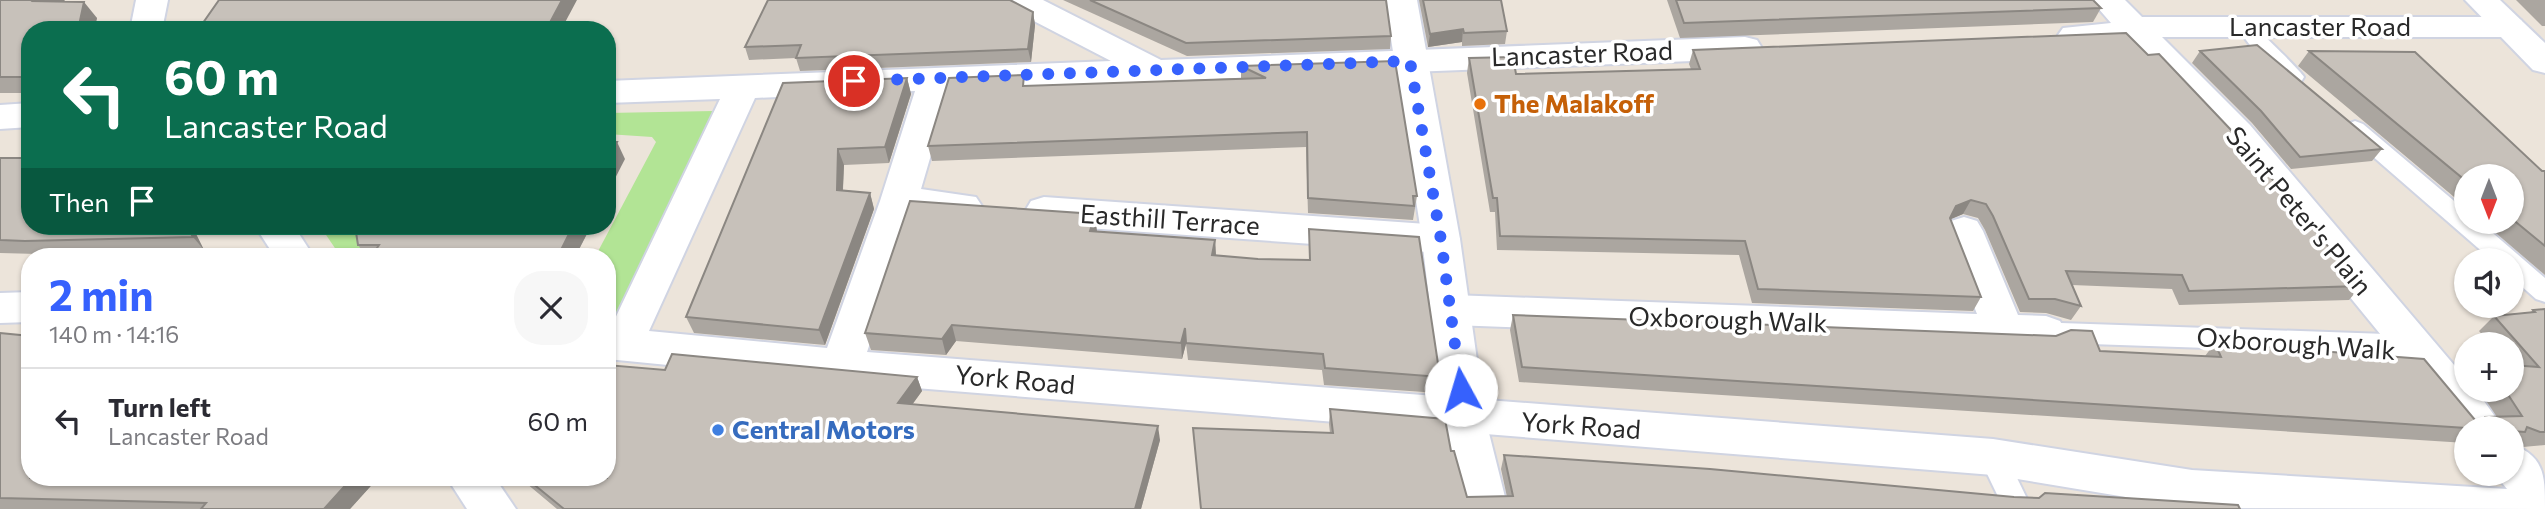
<!DOCTYPE html>
<meta charset="utf-8">
<style>
body{margin:0;font-family:Commissioner,sans-serif;background:#f7f7f7;color:#2b2b33;height:100vh;display:flex;flex-direction:column;font-size:26px;white-space:nowrap}
*{box-sizing:border-box;margin:0}
p{font-size:23px;color:#7c7c81}
.icon{flex:none;width:38px;height:38px;fill:none;stroke:currentColor;stroke-width:2;stroke-linecap:round;stroke-linejoin:round}
.map{position:relative;flex:1;overflow:hidden}
.panel{position:absolute;left:21px;top:248px;width:595px;height:238px;display:flex;flex-direction:column;background:#fff;border-radius:28px;box-shadow:0 2px 5px #0004}
.panel>*{flex:none}
.hud{position:absolute;left:21px;top:21px;width:595px;height:214px;border-radius:28px;box-shadow:0 2px 5px #0004;background:#0b6e4f;color:#fff;overflow:hidden}
.needle{width:46px;rotate:180deg}
.controls{position:absolute;left:2454px;top:164px;display:grid;gap:14px}
.controls a{display:grid;place-items:center;width:70px;height:70px;border-radius:50%;background:#fff;box-shadow:0 2px 5px #0004;font-size:35px}
.pin{position:absolute;display:grid;place-items:center;width:60px;height:60px;color:#fff;margin:-30px;border:4px solid #fff;border-radius:50%;box-shadow:0 2px 7px #0007}
.me{position:absolute;width:77px;margin:-38px;rotate:354deg;stroke-linejoin:round;filter:drop-shadow(0 0 5px #0008)}
.turn{display:flex;align-items:center;gap:24px;height:147px;padding:0 28px;font-size:32px}
.turn .icon{width:91px;height:91px;stroke-width:2.5}
.turn b{display:block;font-size:49px;line-height:60px}
.then{display:flex;align-items:center;height:66px;padding:0 28px;background:#0003;gap:14px;font-size:26px}
.round{display:grid;place-items:center;flex:none;width:74px;height:74px;border-radius:28px;background:#f7f7f7}
.summary{display:flex;align-items:center;justify-content:space-between;height:119px;padding:0 28px}
h1{font-size:42px;font-weight:700;line-height:52px;color:#3661fd}
ul{padding:0;list-style:none}
li{display:flex;align-items:center;gap:21px;height:105px;padding:0 28px;border-top:2px solid #e1e1e2}
li div{flex:1}
li b{display:block;font-size:26px}
li em{font-style:normal}
.map>svg:first-child{display:block}
.green{fill:#b2e495}
.lines{fill:none;stroke-linecap:round;stroke-linejoin:round}
.lane-casing{stroke:#d0d4e2;stroke-width:4}
.street-casing{stroke:#d0d4e2;stroke-width:4}
.secondary-casing{stroke:#d0d4e2;stroke-width:4}
.lane{fill:#fff;fill-rule:evenodd}
.street{fill:#fff;fill-rule:evenodd}
.secondary{fill:#fff;fill-rule:evenodd}
.wall{fill:#aba6a0}
.shaded-wall{fill:#8b8782}
.building{fill:#c7c1ba;stroke:#8b8782;stroke-width:2}
.route{stroke:#3661fd;stroke-width:12;stroke-dasharray:0 21.6}
.food-dot{fill:#e8710a;stroke:#fff;stroke-width:2.5}
.shop-dot{fill:#3f7fe0;stroke:#fff;stroke-width:2.5}
.labels{text-anchor:middle;stroke-width:7;stroke-linejoin:round;paint-order:stroke}
.street-label{font-size:26px;fill:#292929;stroke:#fff}
.food-label{font-size:26px;font-weight:bold;fill:#c56008;stroke:#fff;text-anchor:start}
.shop-label{font-size:26px;font-weight:bold;fill:#366cbe;stroke:#fff;text-anchor:start}
</style>
<div class="map">
<svg width="2545" height="509" viewBox="0 0 2545 509">
<rect width="100%" height="100%" fill="#ece4da"/>
<g class="green">
<polygon points="714,111 619,314 607,313 607,257 595,257 656,142 652,137 607,134 607,113"/>
<polygon points="320,226 377,226 376,257 341,257"/>
</g>
<g class="lines">
<defs>
<g id="lane">
<path d="M2246 20C2251 22 2300 70 2304 77L2301 82H2285L2267 67 2236 27Z"/>
<polygon points="2355,121 2363,124 2466,211 2466,222 2480,222 2545,278 2545,302 2536,299 2511,277 2511,261 2493,261 2347,134 2344,129 2347,124"/>
<polygon points="2061,323 2386,334 2428,348 2432,355 2428,362 2419,365 2386,354 2061,343 2052,340 2048,333 2052,326"/>
<polygon points="1993,445 2003,449 2032,509 2004,509 1979,457 1983,449"/>
</g>
<g id="street">
<polygon points="136,0 168,0 162,30 130,30"/>
<path d="M1002 0H1043L1161 60 1745 37 1757 40 1762 48 1757 56 1745 59 950 90 921 189 976 197 982 206 976 215 963 219 913 215 867 352 1993 439 2192 470 2507 489 2495 474H2511V444C2545 456 2545 476 2545 509L2192 508 1993 475 841 382 607 359V327H611L720 99 607 103V81L1111 61 1007 7ZM915 91 880 201 827 348 649 331 755 98Z"/>
<polygon points="2091,0 2125,0 2142,17 2509,17 2521,20 2525,27 2521,34 2509,37 2162,37 2250,125 2466,379 2466,390 2476,390 2504,429 2466,429 2466,439 2224,143 2130,44 2075,46 2063,42 2058,35 2063,28 2111,23"/>
<polygon points="30,103 30,127 0,129 0,105"/>
<polygon points="1044,197 1441,225 1454,229 1460,239 1454,249 1441,253 1044,225 1031,221 1025,211 1031,201"/>
<polygon points="1964,217 1977,221 1983,231 2018,315 2046,316 2060,321 2066,332 2060,343 2046,348 1452,325 1438,321 1432,310 1438,299 1452,295 1977,314 1945,231 1951,221"/>
<polygon points="255,226 294,226 314,257 275,257"/>
<polygon points="30,292 30,322 0,323 0,293"/>
<polygon points="447,478 495,478 516,509 467,509"/>
</g>
<g id="secondary">
<polygon points="1385,0 1417,0 1460,239 1485,417 1508,509 1464,509 1443,417 1422,239"/>
<polygon points="2465,0 2500,0 2545,43 2545,73 2533,70"/>
</g>
</defs>
<use href="#lane" class="lane-casing"/>
<use href="#street" class="street-casing"/>
<use href="#secondary" class="secondary-casing"/>
<use href="#lane" class="lane"/>
<use href="#street" class="street"/>
<use href="#secondary" class="secondary"/>
</g>
<g class="wall">
<polygon points="0,0 65,0 63,2 97,18 94,30 30,30 30,93 0,93"/>
<polygon points="1063,0 1386,0 1391,36 1390,49 1187,56"/>
<polygon points="1419,0 1501,0 1507,31 1505,44 1462,46 1462,42 1428,47"/>
<polygon points="1667,0 2093,0 2101,8 2093,22 1680,38"/>
<polygon points="2516,0 2545,0 2545,26 2542,26"/>
<polygon points="1033,12 1035,25 1031,62 800,71 796,58 749,60 745,47"/>
<polygon points="1693,50 2361,286 2349,300 2179,305 2172,289 2072,285 2081,306 2071,320 2046,313 2020,312 1985,230 1978,218 1963,214 1950,219 1981,297 1973,311 1752,303 1739,255 1497,250 1495,212 1490,212 1467,73 1469,58 1516,74 1691,69 1689,64"/>
<polygon points="2200,51 2382,149 2372,161 2291,169 2252,123 2192,63"/>
<polygon points="2309,51 2542,171 2545,171 2545,275 2483,222 2511,222 2511,177 2466,177 2466,207 2298,66"/>
<polygon points="1395,61 1417,196 1413,220 1308,213 1306,147 932,161 928,146 1026,86 1241,78 1241,66"/>
<polygon points="907,78 911,94 889,163 844,165 843,190 870,193 874,209 825,345 694,333 686,317 783,83"/>
<polygon points="0,158 192,226 204,250 38,254 0,253"/>
<polygon points="355,226 591,226 575,257 367,257 358,245"/>
<polygon points="1309,229 1440,377 1438,393 1324,385 1322,370 1188,360 1186,344 1182,359 956,341 946,355 871,350 865,333 1097,232 1215,240 1216,255 1258,259 1309,260"/>
<polygon points="2545,309 2545,445 2523,447 2513,442 2511,443 2511,429 2466,429 2466,443 1519,382 1510,330 1513,315 2100,351 2205,356 2215,343 2478,423 2485,417 2497,417 2479,390 2511,390 2511,345 2491,345 2479,331 2494,316 2531,312 2533,310"/>
<polygon points="0,333 378,478 350,509 0,509"/>
<polygon points="917,377 922,391 912,405 1160,440 1141,509 557,509 520,478 607,478"/>
<polygon points="1330,409 1451,451 1467,497 1507,497 1501,469 1504,455 2014,497 2238,505 1200,509 1330,433 1329,424"/>
</g>
<g class="shaded-wall">
<polygon points="34,0 65,0 46,17 33,1"/>
<polygon points="562,0 577,0 561,30 546,30"/>
<polygon points="84,2 97,18 94,30 78,30"/>
<polygon points="1033,12 1035,25 1031,62 1028,49"/>
<polygon points="1463,29 1462,42 1428,47 1430,34"/>
<polygon points="907,78 911,94 889,163 885,147"/>
<polygon points="617,142 625,159 607,194 607,161"/>
<polygon points="838,149 844,165 842,205 837,190"/>
<polygon points="870,193 874,209 825,345 819,330"/>
<polygon points="1971,200 1963,214 1949,220 1956,206"/>
<polygon points="1095,214 1097,231 1093,248 1090,231"/>
<polygon points="187,226 192,226 204,250 193,237"/>
<polygon points="573,226 591,226 575,257 565,257 561,250"/>
<polygon points="1215,240 1216,257 1212,255"/>
<polygon points="526,249 531,257 522,257"/>
<polygon points="952,325 956,341 946,355 942,339"/>
<polygon points="1185,328 1186,344 1182,359 1181,343"/>
<polygon points="917,377 922,391 903,417 898,403"/>
<polygon points="1158,426 1160,440 1141,509 1135,509"/>
<polygon points="352,478 378,478 350,509 324,509"/>
</g>
<g class="building">
<polygon points="0,0 34,0 33,1 84,2 78,30 30,30 30,77 0,77"/>
<polygon points="219,0 562,0 546,30 198,30"/>
<polygon points="768,0 1010,0 1033,12 1028,49 796,58 801,45 745,47"/>
<polygon points="1090,0 1386,0 1391,36 1186,43"/>
<polygon points="1423,0 1501,0 1507,31 1464,33 1463,29 1430,34"/>
<polygon points="1676,0 2093,0 2101,8 1684,23"/>
<polygon points="2126,33 2148,55 2159,54 2232,131 2361,286 2189,291 2182,275 2066,271 2081,306 2055,299 2029,299 1993,216 1986,204 1971,200 1956,206 1950,218 1981,297 1758,289 1745,241 1500,236 1497,198 1493,198 1469,58 1513,57 1516,74 1700,69 1693,50"/>
<polygon points="2257,45 2382,149 2300,157 2261,111 2200,51"/>
<polygon points="2309,51 2415,52 2542,171 2545,171 2545,246 2511,218 2511,177 2466,177 2466,181"/>
<polygon points="1395,61 1417,196 1413,196 1414,206 1308,198 1307,132 928,146 949,78 1024,75 1023,86 1266,78 1241,66"/>
<polygon points="907,78 885,147 838,149 837,190 870,193 819,330 686,317 783,83"/>
<polygon points="607,142 617,142 607,161"/>
<polygon points="0,158 30,158 30,226 187,226 193,237 25,241 0,240"/>
<polygon points="910,201 1095,214 1090,231 1215,240 1212,255 1258,259 1310,260 1309,229 1419,237 1440,377 1325,368 1323,354 1186,343 1185,328 1181,343 952,325 942,339 865,333"/>
<polygon points="355,226 573,226 561,250 526,249 522,257 371,257 379,245 358,245"/>
<polygon points="2545,309 2545,432 2540,432 2527,427 2525,432 2511,431 2511,429 2482,429 1522,367 1513,315 2056,336 2071,330 2092,331 2100,351 2221,357 2215,343 2424,359 2480,426 2484,426 2485,417 2522,416 2505,390 2511,390 2511,365 2539,367 2494,316 2535,312 2533,310"/>
<polygon points="0,333 30,336 30,478 352,478 324,509 201,509 206,503 0,498"/>
<polygon points="672,354 917,377 898,403 1158,426 1135,509 564,509 526,478 607,478 607,365 665,370"/>
<polygon points="1330,409 1445,419 1451,451 1454,451 1467,497 1513,496 1504,455 1710,469 2014,497 2039,498 2045,493 2238,505 2240,509 1201,509 1193,428 1333,433"/>
</g>
<g class="lines">
<polyline class="route" points="854,81 1410,61 1441,240 1461,390"/>
</g>
<circle class="food-dot" cx="1480" cy="104" r="7"/>
<circle class="shop-dot" cx="718" cy="430" r="7"/>
<g class="labels">
<g class="street-label">
<text x="2320" y="36">Lancaster Road</text>
<text transform="translate(1582 54) rotate(-2)" y="9">Lancaster Road</text>
<text transform="translate(2299 211) rotate(50)" y="9">Saint Peter's Plain</text>
<text transform="translate(1170 220) rotate(4)" y="9">Easthill Terrace</text>
<text transform="translate(1728 320) rotate(2)" y="9">Oxborough Walk</text>
<text transform="translate(2296 344) rotate(4)" y="9">Oxborough Walk</text>
<text transform="translate(1015 380) rotate(5)" y="9">York Road</text>
<text transform="translate(1581 426) rotate(4)" y="9">York Road</text>
</g>
<g class="food-label">
<text x="1494" y="113">The Malakoff</text>
</g>
<g class="shop-label">
<text x="732" y="439">Central Motors</text>
</g>
</g>
</svg>
<div class="controls">
<a><svg class="needle" viewBox="-14 -14 28 28"><path d="M0-13l5 13h-10z" fill="#e53935"/><path d="M0 13l5-13h-10z" fill="#7c7c81"/></svg></a>
<a><svg class="icon" aria-label="sound" viewBox="0 0 24 24"><path d="M4 9h4l5-4v14l-5-4H4zM17 9q2 3 0 6"/></svg></a>
<a>+</a>
<a>−</a>
</div>
<div class="pin" style="left:854px;top:81px;background:#d93025"><svg class="icon" aria-label="arrive" viewBox="0 0 24 24"><path d="M6 21V4h12l-3 4 3 4H6"/></svg></div>
<svg class="me" style="left:1461px;top:390px" viewBox="-20 -20 40 40"><circle r="19" fill="#fff"/><path d="M0-13L10 11 0 6-10 11z" fill="#3661fd"/></svg>
<div class="hud">
<div class="turn"><svg class="icon" aria-label="left" viewBox="0 0 24 24"><path d="M17 20v-9H6M10 6l-5 5 5 5"/></svg><div><b>60 m</b>Lancaster Road</div></div>
<div class="then">Then<svg class="icon" aria-label="arrive" viewBox="0 0 24 24"><path d="M6 21V4h12l-3 4 3 4H6"/></svg></div>
</div>
<section class="panel">
<div class="summary"><div><h1>2 min</h1><p>140 m · 14:16</p></div><a class="round"><svg class="icon" aria-label="close" viewBox="0 0 24 24"><path d="M6 6l12 12M18 6L6 18"/></svg></a></div>
<ul>
<li><svg class="icon" aria-label="left" viewBox="0 0 24 24"><path d="M17 20v-9H6M10 6l-5 5 5 5"/></svg><div><b>Turn left</b><p>Lancaster Road</p></div><em>60 m</em></li>
</ul>
</section>
</div>
